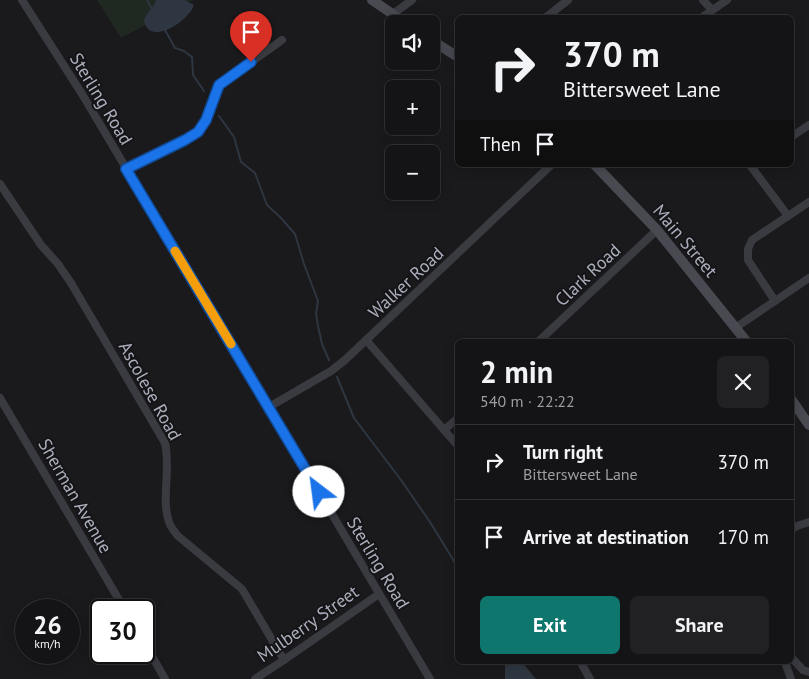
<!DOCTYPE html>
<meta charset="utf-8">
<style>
body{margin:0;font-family:"PT Sans",sans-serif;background:#212022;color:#f1f3f6;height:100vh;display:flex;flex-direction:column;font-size:19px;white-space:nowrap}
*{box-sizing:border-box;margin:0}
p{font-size:16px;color:#9d9ea0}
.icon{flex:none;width:28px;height:28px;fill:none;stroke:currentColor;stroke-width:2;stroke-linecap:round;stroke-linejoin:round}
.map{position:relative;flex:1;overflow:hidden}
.details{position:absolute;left:455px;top:339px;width:339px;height:325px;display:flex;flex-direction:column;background:#141315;border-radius:8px;box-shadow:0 2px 12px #0003,0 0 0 1px #333234}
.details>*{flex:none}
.guide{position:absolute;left:455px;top:15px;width:339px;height:152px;border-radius:8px;box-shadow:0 2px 12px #0003,0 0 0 1px #333234;background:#141315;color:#f1f3f6;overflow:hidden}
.fabs{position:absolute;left:385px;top:15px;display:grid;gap:10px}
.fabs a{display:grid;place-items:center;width:55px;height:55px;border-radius:8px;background:#141315;box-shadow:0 2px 12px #0003,0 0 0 1px #333234;font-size:25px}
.speed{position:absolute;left:15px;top:599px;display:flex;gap:10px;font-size:25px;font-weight:700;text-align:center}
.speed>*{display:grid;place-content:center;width:65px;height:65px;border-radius:50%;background:#141315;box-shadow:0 2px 12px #0003,0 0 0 1px #333234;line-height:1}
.speed small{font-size:12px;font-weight:400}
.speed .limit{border:2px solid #111;border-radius:8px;background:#fff;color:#111}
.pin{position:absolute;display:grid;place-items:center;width:42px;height:42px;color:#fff;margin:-51px -21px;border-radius:50% 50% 50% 0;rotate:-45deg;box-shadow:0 0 5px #0007}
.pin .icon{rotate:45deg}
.me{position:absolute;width:55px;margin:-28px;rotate:330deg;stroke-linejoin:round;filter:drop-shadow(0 0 4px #0008)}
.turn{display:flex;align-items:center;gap:18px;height:105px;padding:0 25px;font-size:22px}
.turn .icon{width:65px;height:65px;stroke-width:2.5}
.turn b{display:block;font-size:35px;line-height:42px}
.then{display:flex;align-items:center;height:48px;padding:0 25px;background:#0003;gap:10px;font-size:19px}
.round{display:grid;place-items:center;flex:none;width:52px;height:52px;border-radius:8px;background:#212022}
.overview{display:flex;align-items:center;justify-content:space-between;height:85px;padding:0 25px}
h1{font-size:30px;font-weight:700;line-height:38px}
.button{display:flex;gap:10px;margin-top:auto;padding:10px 25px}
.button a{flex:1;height:58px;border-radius:8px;background:#0f766e;color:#fff;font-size:20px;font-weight:700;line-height:58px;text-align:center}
.button a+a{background:#212022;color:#f1f3f6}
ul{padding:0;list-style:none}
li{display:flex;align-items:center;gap:15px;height:75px;padding:0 25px;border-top:1px solid #333234}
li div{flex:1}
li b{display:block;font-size:19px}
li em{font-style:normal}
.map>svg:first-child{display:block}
.green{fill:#1f2821}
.water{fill:#2e3741}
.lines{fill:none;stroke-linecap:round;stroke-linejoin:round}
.stream{stroke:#2e3741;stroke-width:2}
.street{stroke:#3a3b41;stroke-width:8}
.secondary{stroke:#484951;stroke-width:10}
.route-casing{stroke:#114b97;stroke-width:12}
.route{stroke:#1a73e8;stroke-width:9}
.slow{stroke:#f59e0b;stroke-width:9}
.labels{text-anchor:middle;stroke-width:4;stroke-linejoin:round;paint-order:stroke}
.street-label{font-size:18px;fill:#abafbc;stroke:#151417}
</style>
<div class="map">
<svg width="809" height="679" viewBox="0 0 809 679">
<rect width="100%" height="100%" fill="#1a191c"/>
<polygon class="green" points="97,0 193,0 121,38"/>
<g class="water">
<path d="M156 0H185L194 5C190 17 165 37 151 31 147 29 145 25 144 21 145 13 154 9 156 0Z"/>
<polygon points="507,661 521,661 536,679 505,679 505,662"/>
</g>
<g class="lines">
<g class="stream">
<polyline points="147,0 152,9"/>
<polyline points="165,30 175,48 184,51 192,57 193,75 204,91"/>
<polyline points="219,116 234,137 241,162 255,173 267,205 281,218 295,234 304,264 318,301 316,314 318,326 322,344 329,360"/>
<polyline points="337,377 354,418 401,480 430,522 449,553 458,568"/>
</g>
<g class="street">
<polyline points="22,0 82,94 430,679"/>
<polyline points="703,0 712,10"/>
<polyline points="393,14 412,0"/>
<polyline points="545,18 568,0"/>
<polyline points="701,18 727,0"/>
<polyline points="791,137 809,125"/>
<polyline points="750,165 788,216"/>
<polyline points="126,169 185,140 198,132 207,119 219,85 282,40"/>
<path d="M0 184 41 245 58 264 71 283 165 443C171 468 161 500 169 522 171 528 174 531 178 536L242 589 284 660"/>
<polyline points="775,301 748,260 748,249 752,240 809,202"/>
<polyline points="735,328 809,278"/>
<polyline points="366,340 458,446"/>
<polyline points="539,341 657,230"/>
<polyline points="0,398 125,610"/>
<polyline points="269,407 331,371 345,360 551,165"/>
<polyline points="444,430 458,418"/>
<polyline points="791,530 797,526 809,522"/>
<polyline points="144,642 165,679"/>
<polyline points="791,657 803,670 809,672"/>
<polyline points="580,661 590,679"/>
<polyline points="787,661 786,665 791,679"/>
<polyline points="255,679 284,660 379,594"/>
</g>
<g class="secondary">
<polyline points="372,0 407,24"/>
<polyline points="431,40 458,57"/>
<polyline points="595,165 657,230 746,341"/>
<polyline points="791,399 809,425"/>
</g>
</g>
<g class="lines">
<defs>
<polyline id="route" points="251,62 219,85 206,120 198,132 185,140 126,169 319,492"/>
</defs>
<use href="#route" class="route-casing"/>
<use href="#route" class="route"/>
<polyline class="slow" points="175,251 231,344"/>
</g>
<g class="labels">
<g class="street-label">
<text transform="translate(101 99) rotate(59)" y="6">Sterling Road</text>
<text transform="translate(685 241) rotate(50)" y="6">Main Street</text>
<text transform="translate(588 275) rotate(-43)" y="6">Clark Road</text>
<text transform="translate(406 283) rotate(-43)" y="6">Walker Road</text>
<text transform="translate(150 391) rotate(61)" y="6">Ascolese Road</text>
<text transform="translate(75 496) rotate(60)" y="6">Sherman Avenue</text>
<text transform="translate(378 563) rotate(59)" y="6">Sterling Road</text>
<text transform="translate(308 624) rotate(-35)" y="6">Mulberry Street</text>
</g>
</g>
</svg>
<div class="fabs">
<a><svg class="icon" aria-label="sound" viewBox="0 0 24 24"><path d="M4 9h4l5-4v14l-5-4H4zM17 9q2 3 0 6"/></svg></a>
<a>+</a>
<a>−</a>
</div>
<div class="speed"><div>26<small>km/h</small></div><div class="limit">30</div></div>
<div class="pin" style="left:251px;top:62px;background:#d93025"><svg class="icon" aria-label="arrive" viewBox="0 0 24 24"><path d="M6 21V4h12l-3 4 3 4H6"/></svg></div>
<svg class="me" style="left:319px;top:492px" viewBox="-20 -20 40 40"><circle r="19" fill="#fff"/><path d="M0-13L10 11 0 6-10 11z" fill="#1a73e8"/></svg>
<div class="guide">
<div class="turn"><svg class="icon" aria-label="right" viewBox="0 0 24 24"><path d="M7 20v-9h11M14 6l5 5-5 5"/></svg><div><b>370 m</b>Bittersweet Lane</div></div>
<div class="then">Then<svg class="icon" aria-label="arrive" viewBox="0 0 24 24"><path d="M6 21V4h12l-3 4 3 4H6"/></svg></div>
</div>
<section class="details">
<div class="overview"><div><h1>2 min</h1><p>540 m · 22:22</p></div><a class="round"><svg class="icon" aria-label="close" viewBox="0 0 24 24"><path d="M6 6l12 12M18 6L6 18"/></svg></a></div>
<ul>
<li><svg class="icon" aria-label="right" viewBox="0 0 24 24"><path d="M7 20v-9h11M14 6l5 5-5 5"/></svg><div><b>Turn right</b><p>Bittersweet Lane</p></div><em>370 m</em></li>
<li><svg class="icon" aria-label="arrive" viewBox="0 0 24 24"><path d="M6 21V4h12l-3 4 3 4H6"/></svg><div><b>Arrive at destination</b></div><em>170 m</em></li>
</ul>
<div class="button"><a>Exit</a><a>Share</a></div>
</section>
</div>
